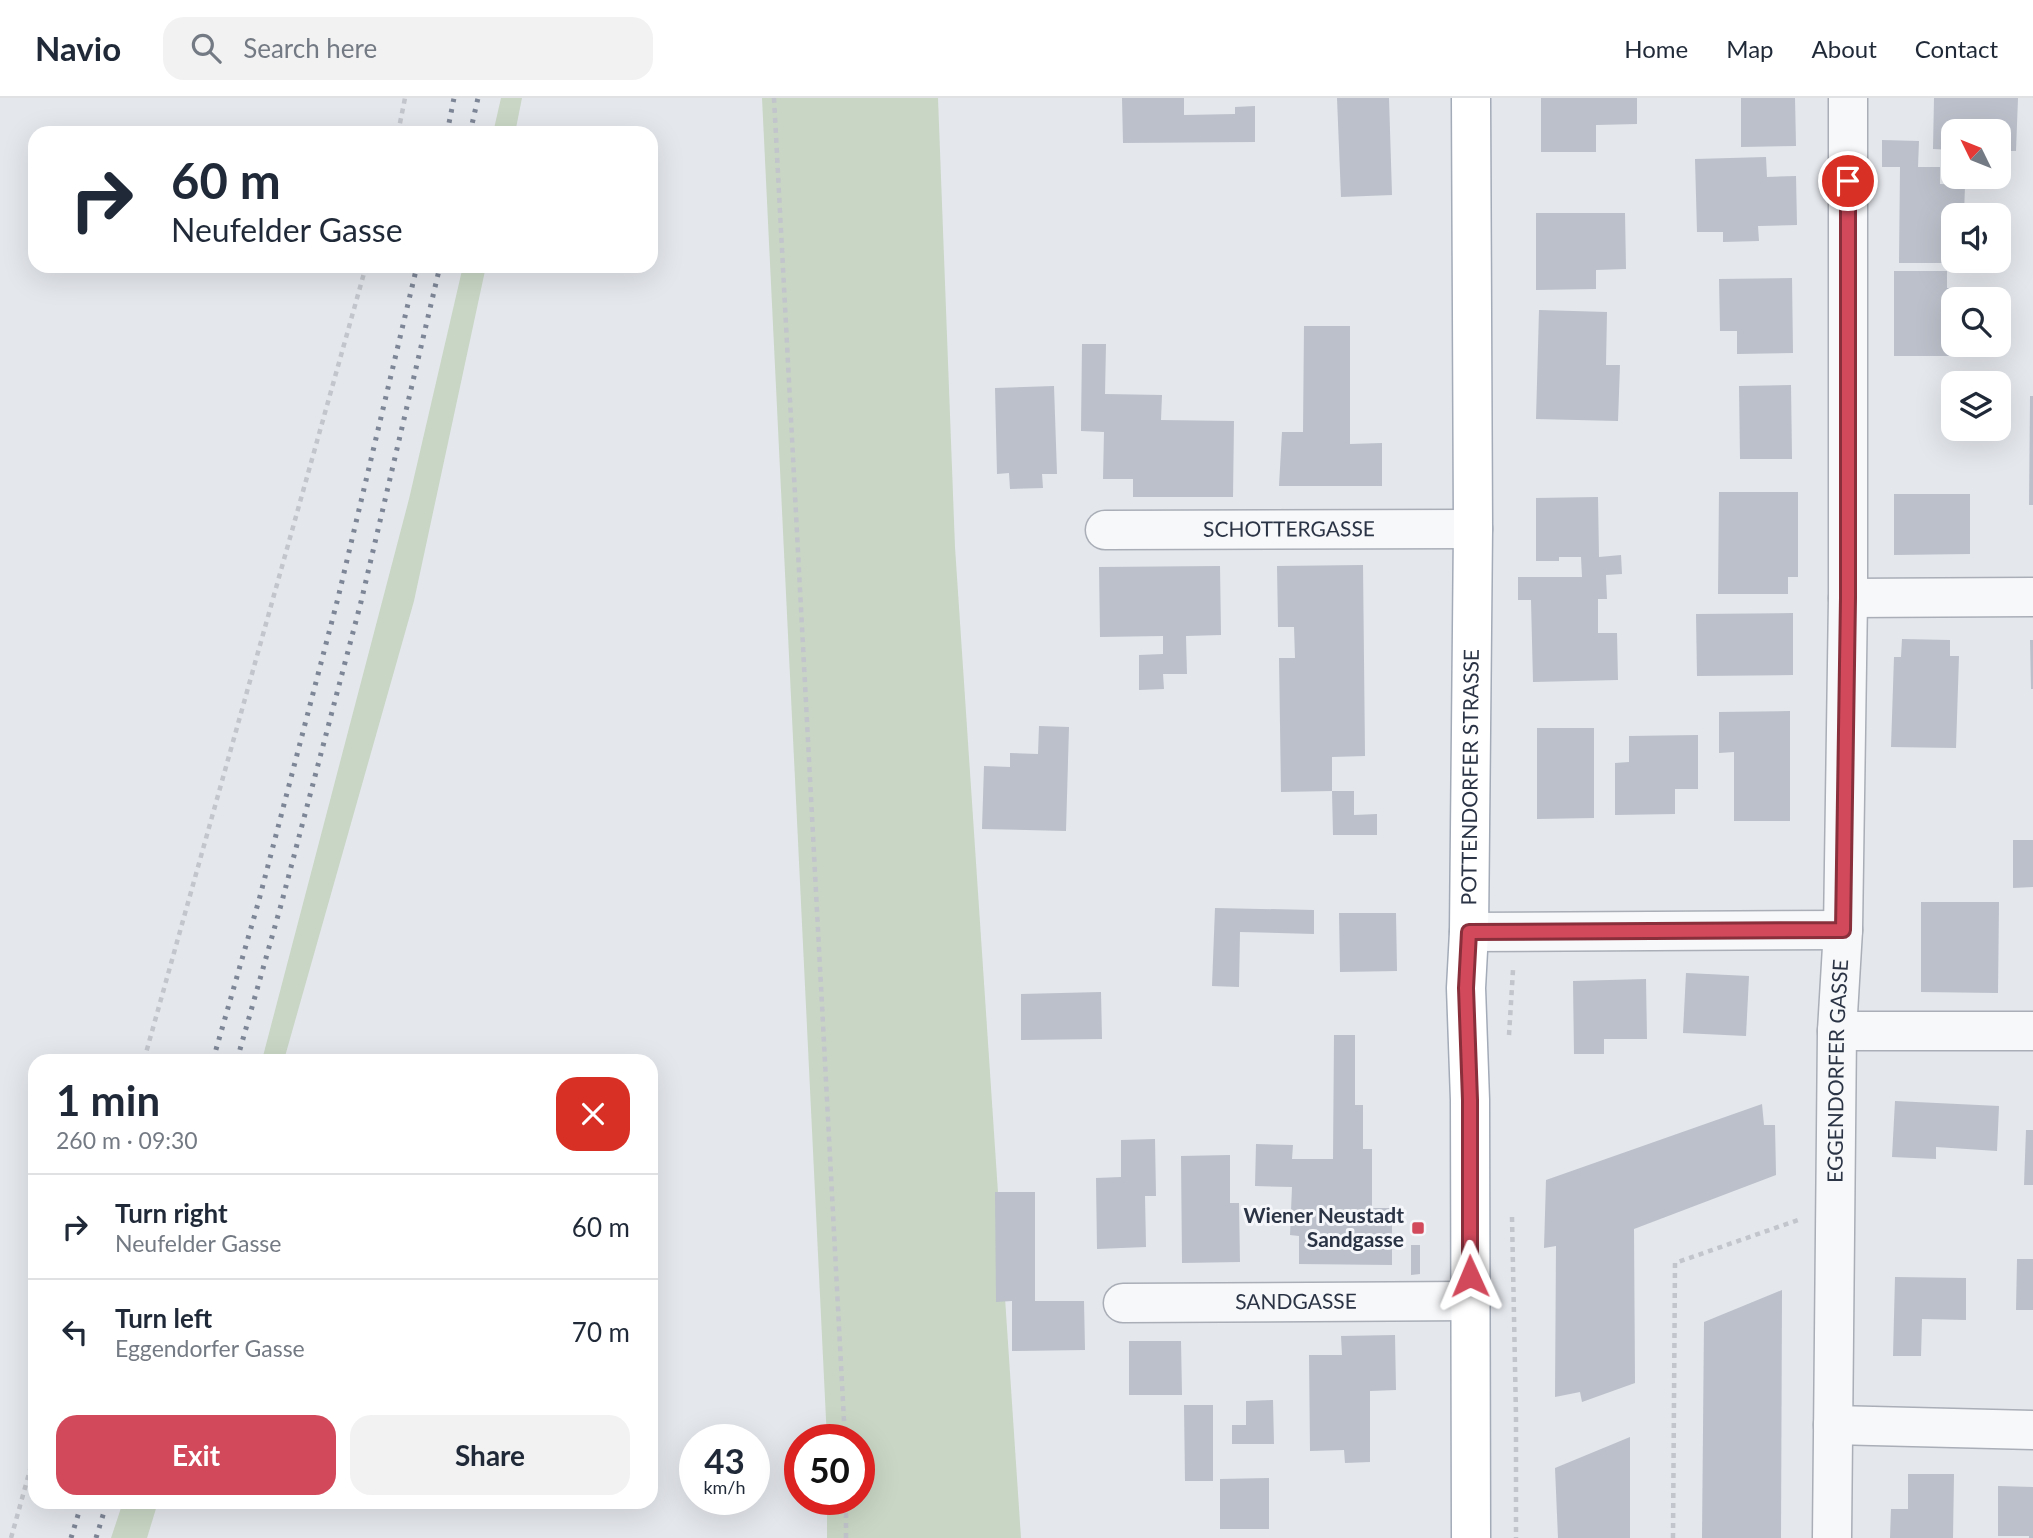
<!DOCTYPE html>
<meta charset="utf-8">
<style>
body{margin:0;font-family:Lato,sans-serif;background:#f2f2f3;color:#1f2937;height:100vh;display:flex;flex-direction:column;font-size:26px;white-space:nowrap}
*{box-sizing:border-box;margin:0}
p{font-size:23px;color:#747a83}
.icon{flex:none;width:38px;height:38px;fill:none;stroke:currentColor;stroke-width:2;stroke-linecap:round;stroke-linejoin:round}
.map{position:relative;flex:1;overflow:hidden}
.side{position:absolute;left:28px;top:956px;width:630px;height:455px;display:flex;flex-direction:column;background:#fff;border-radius:21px;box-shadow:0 7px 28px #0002}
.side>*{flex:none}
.guide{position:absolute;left:28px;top:28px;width:630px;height:147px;border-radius:21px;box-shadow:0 7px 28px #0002;background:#fff;color:#1f2937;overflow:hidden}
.needle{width:46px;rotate:313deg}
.tools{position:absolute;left:1941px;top:21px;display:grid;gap:14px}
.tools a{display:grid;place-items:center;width:70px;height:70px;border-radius:14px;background:#fff;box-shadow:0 7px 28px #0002;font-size:35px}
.speed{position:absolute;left:679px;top:1326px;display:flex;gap:14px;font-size:35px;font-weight:700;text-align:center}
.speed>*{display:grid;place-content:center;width:91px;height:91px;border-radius:50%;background:#fff;box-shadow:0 7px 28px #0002;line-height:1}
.speed small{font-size:18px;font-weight:400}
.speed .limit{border:10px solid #d22;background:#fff;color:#111}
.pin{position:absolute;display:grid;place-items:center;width:60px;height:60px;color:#fff;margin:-30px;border:4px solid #fff;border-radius:50%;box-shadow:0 2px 7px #0007}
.me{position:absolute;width:77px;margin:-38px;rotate:359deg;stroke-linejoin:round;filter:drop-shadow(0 0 5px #0008)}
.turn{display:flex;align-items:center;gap:24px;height:147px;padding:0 28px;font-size:32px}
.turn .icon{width:91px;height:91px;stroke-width:2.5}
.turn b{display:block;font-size:49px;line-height:60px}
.round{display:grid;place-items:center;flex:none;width:74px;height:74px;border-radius:21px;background:#f2f2f3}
.head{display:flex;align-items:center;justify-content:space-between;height:119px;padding:0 28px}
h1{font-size:42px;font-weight:700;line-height:52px}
.primary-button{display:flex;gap:14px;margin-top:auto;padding:14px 28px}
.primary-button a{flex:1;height:80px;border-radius:21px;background:#d1495b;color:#fff;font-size:28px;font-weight:700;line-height:80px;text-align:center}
.primary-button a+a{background:#f2f2f3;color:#1f2937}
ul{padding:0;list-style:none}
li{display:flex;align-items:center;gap:21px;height:105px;padding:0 28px;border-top:2px solid #e0e1e3}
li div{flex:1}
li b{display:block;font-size:26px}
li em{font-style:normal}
header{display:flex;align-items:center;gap:42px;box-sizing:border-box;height:98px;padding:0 35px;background:#fff;border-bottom:2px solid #e0e1e3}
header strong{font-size:33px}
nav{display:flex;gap:38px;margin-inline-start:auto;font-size:24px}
.search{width:490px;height:63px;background:#f2f2f3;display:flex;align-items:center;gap:18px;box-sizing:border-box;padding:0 24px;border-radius:21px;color:#747a83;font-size:26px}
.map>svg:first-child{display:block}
.green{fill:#c9d6c5}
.building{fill:#bbc0ca}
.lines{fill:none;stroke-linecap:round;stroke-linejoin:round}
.minor-casing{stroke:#a9aeb7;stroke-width:41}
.major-casing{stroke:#a3abb8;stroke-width:41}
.path{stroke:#c2c5cb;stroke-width:4.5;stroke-dasharray:5 5;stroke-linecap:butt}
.minor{stroke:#f7f8fa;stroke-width:38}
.major{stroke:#fff;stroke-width:38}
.rail{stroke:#7d8696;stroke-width:5;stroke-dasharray:3.5 7;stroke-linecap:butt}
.route-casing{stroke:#882f3b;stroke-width:18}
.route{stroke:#d1495b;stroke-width:12}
.poi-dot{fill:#d1495b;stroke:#f4f6f9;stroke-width:2.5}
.labels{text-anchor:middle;stroke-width:6;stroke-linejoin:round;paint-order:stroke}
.street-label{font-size:21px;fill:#2b3445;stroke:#f4f6f9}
.poi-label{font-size:21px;font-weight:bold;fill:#2b3445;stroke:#f4f6f9;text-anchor:end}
</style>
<header>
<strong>Navio</strong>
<div class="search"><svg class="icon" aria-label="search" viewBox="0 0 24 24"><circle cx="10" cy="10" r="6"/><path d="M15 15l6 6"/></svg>Search here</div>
<nav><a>Home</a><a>Map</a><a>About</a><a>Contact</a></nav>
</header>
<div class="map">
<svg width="2033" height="1440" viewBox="0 0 2033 1440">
<rect width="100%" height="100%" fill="#e4e7ec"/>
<g class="green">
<polygon points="501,0 522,0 515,35 493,35"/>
<polygon points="762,0 938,0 955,449 1021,1440 827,1440 827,1402 859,1402 859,1342 827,1342"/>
<polygon points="463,168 486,168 414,503 284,962 262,962 409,401"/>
<polygon points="123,1404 158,1404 147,1440 111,1440"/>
</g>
<g class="building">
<polygon points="1122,0 1184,0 1184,17 1235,16 1235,9 1255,8 1255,44 1123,45"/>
<polygon points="1337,0 1389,0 1392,97 1341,99"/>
<polygon points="1541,0 1637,0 1637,26 1596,27 1596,54 1541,54"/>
<polygon points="1741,0 1795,0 1796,48 1741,49"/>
<polygon points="1934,0 2018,0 2016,53 1998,53 1998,33 1953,33 1953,52 1933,51"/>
<polygon points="1882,42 1919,43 1918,69 1940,69 1940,86 1965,87 1964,117 1953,117 1953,165 1899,165 1900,69 1882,69"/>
<polygon points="1766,59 1767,79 1796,78 1797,127 1758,128 1759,143 1723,144 1723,134 1697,134 1695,61"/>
<polygon points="1536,115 1625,115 1626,171 1596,172 1596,191 1536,192"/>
<polygon points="1894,173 1947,173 1947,190 1989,190 1989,201 1953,201 1953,247 1988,247 1988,258 1894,258"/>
<polygon points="1792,180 1793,255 1737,256 1737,233 1720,233 1719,181"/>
<polygon points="1539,212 1607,214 1606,267 1620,267 1618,323 1536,321"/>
<polygon points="1304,228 1350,228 1350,346 1382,345 1382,388 1279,388 1282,334 1303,334"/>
<polygon points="1082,246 1106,246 1105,296 1162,297 1161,322 1234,323 1233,399 1133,399 1133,381 1103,381 1104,334 1081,333"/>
<polygon points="1791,287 1792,361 1740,361 1739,288"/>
<polygon points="1054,288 1057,376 1042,376 1043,390 1010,391 1009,375 997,376 995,290"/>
<polygon points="2030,298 2033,298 2033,407 2029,407"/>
<polygon points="1719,394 1798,394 1798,479 1788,479 1788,496 1718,496"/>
<polygon points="1894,396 1970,396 1970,456 1894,457"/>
<polygon points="1598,399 1599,459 1621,457 1622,476 1606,477 1607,501 1598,501 1598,535 1617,535 1618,582 1533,584 1531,502 1518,502 1518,479 1582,479 1581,459 1559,459 1559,463 1536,463 1536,400"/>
<polygon points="1363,467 1365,658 1332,659 1332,693 1281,694 1279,560 1295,560 1294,529 1278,529 1277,468"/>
<polygon points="1220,468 1221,537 1186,538 1187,576 1163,576 1164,591 1139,592 1139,557 1163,556 1163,538 1100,539 1099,469"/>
<polygon points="1793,515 1793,577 1697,578 1696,516"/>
<polygon points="1902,541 1950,542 1950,558 1959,558 1956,650 1891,649 1894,559 1901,559"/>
<polygon points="2030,542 2033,542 2033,591 2031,591"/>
<polygon points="1790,613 1790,723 1734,723 1734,654 1719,655 1719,614"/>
<polygon points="1039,628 1069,629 1066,733 982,731 984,668 1010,669 1010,655 1038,656"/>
<polygon points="1537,630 1594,630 1594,720 1537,721"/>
<polygon points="1698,637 1698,691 1675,691 1675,716 1615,717 1615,665 1629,664 1629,638"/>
<polygon points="1332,693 1354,693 1354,717 1377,716 1377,737 1333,737"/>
<polygon points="2013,742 2033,742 2033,789 2013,790"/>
<polygon points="1921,804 1999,804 1998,895 1921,894"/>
<polygon points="1215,810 1314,812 1314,836 1240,834 1239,889 1212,888"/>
<polygon points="1339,815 1396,815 1397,873 1340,874"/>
<polygon points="1686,875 1749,878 1746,938 1683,935"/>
<polygon points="1646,881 1647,941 1604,941 1604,956 1574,956 1573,883"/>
<polygon points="1101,894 1102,941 1021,942 1021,896"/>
<polygon points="1334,937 1355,937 1355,1007 1363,1007 1363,1051 1372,1051 1372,1110 1392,1110 1392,1167 1299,1166 1299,1138 1290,1137 1292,1089 1255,1088 1256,1046 1293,1047 1292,1061 1333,1061"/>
<polygon points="1895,1003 1999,1008 1997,1053 1936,1049 1936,1061 1892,1059"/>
<polygon points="1762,1006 1764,1027 1775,1027 1776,1077 1634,1131 1635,1285 1582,1304 1580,1294 1555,1299 1556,1148 1544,1150 1546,1082"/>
<polygon points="2026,1032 2033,1032 2033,1087 2024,1087"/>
<polygon points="1155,1041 1156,1098 1145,1098 1146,1149 1097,1151 1096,1080 1121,1079 1121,1042"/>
<polygon points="1230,1057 1230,1105 1239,1105 1240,1164 1182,1165 1181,1058"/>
<polygon points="995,1094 1035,1094 1035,1203 1084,1203 1085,1252 1012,1253 1012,1203 996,1204"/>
<polygon points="1411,1147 1420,1147 1420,1176 1411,1177"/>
<polygon points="2017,1161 2033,1161 2033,1212 2016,1212"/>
<polygon points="1895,1179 1966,1180 1966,1222 1922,1221 1921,1258 1893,1258"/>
<polygon points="1782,1192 1781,1440 1702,1440 1704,1224"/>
<polygon points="1395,1237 1396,1292 1370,1293 1370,1364 1345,1365 1344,1352 1310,1353 1309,1257 1342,1257 1341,1238"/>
<polygon points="1129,1243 1181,1243 1182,1297 1129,1297"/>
<polygon points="1273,1302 1274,1346 1232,1346 1232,1327 1246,1327 1246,1303"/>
<polygon points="1184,1307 1213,1307 1213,1383 1185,1383"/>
<polygon points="1630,1339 1630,1440 1558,1440 1555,1370"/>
<polygon points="1908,1376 1954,1376 1953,1440 1890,1440 1891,1411 1908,1411"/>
<polygon points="1269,1380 1269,1431 1220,1431 1220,1381"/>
<polygon points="1998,1388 2033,1389 2033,1440 2029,1440 2029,1438 1998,1438"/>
</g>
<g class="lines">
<defs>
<g id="minor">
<path id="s1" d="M1105 432 1473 431"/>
<polyline points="1848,500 2033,499"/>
<polyline points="1469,834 1843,832"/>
<polyline points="1837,933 2033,933"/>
<path id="s2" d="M1123 1205 1471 1203"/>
<polyline points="1833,1327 2033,1332"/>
<path id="s3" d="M1832 1440 1837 933 1843 832 1848 500V0"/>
</g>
<g id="major">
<path id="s4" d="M1471 1440 1470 1002 1466 890 1469 834 1473 431 1471 0"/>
</g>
</defs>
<use href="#minor" class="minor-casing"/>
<use href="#major" class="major-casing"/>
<g class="path">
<polyline points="774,0 845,1342"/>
<polyline points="398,35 405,0"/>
<polyline points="1509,937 1513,872"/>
<polyline points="144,962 366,168"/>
<polyline points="1512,1119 1516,1318 1516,1440"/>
<polyline points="11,1440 35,1354"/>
<polyline points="846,1440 846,1402"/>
<polyline points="1673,1440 1675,1165 1798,1122"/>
</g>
<use href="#minor" class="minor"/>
<use href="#major" class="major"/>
<g class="rail">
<polyline points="447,35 454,0"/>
<polyline points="470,35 478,0"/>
<polyline points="213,962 259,802 338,500 417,168"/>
<polyline points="237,962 281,807 361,504 440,168"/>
<polyline points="71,1440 82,1404"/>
<polyline points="96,1440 107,1404"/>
</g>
</g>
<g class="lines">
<defs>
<polyline id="route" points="1470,1178 1470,1002 1466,890 1469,834 1843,832 1848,500 1848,83"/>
</defs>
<use href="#route" class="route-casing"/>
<use href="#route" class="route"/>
</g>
<rect class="poi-dot" x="1411" y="1123" width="14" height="14" rx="3.5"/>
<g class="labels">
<g class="street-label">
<text dy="7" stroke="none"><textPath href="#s1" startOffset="184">SCHOTTERGASSE</textPath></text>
<text dy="7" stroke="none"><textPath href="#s4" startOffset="761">POTTENDORFER STRASSE</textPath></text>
<text dy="7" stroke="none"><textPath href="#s3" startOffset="467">EGGENDORFER GASSE</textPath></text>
<text dy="7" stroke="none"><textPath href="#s2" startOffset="173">SANDGASSE</textPath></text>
</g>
<g class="poi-label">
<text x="1404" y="1125">Wiener Neustadt<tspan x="1404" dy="24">Sandgasse</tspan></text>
</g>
</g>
</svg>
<div class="tools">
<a><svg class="needle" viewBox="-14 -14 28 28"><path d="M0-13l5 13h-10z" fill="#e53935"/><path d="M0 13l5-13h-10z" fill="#747a83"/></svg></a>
<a><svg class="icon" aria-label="sound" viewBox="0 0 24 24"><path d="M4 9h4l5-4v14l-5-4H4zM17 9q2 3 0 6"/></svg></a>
<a><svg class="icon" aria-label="search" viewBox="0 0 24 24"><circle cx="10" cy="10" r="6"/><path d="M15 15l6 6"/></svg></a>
<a><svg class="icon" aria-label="layers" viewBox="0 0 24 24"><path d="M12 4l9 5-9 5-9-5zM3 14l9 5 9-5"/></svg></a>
</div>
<div class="speed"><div>43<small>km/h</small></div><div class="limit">50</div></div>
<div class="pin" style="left:1848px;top:83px;background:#d93025"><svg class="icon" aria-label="arrive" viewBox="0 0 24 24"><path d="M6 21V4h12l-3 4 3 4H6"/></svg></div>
<svg class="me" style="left:1470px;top:1178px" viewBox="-20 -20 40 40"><path d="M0-17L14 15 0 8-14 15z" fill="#d1495b" stroke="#fff" stroke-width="4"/></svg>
<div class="guide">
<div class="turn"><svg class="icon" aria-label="right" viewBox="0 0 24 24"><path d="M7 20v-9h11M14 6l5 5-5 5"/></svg><div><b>60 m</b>Neufelder Gasse</div></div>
</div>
<section class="side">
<div class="head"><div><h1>1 min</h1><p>260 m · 09:30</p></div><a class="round" style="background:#d93025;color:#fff"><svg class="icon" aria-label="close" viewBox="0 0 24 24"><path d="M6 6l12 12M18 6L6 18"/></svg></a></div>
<ul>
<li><svg class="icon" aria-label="right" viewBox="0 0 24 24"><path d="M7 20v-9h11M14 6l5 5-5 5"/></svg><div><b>Turn right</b><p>Neufelder Gasse</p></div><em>60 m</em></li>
<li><svg class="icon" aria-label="left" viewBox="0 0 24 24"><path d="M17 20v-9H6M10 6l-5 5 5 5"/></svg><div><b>Turn left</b><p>Eggendorfer Gasse</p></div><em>70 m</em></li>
</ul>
<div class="primary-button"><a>Exit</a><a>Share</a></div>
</section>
</div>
